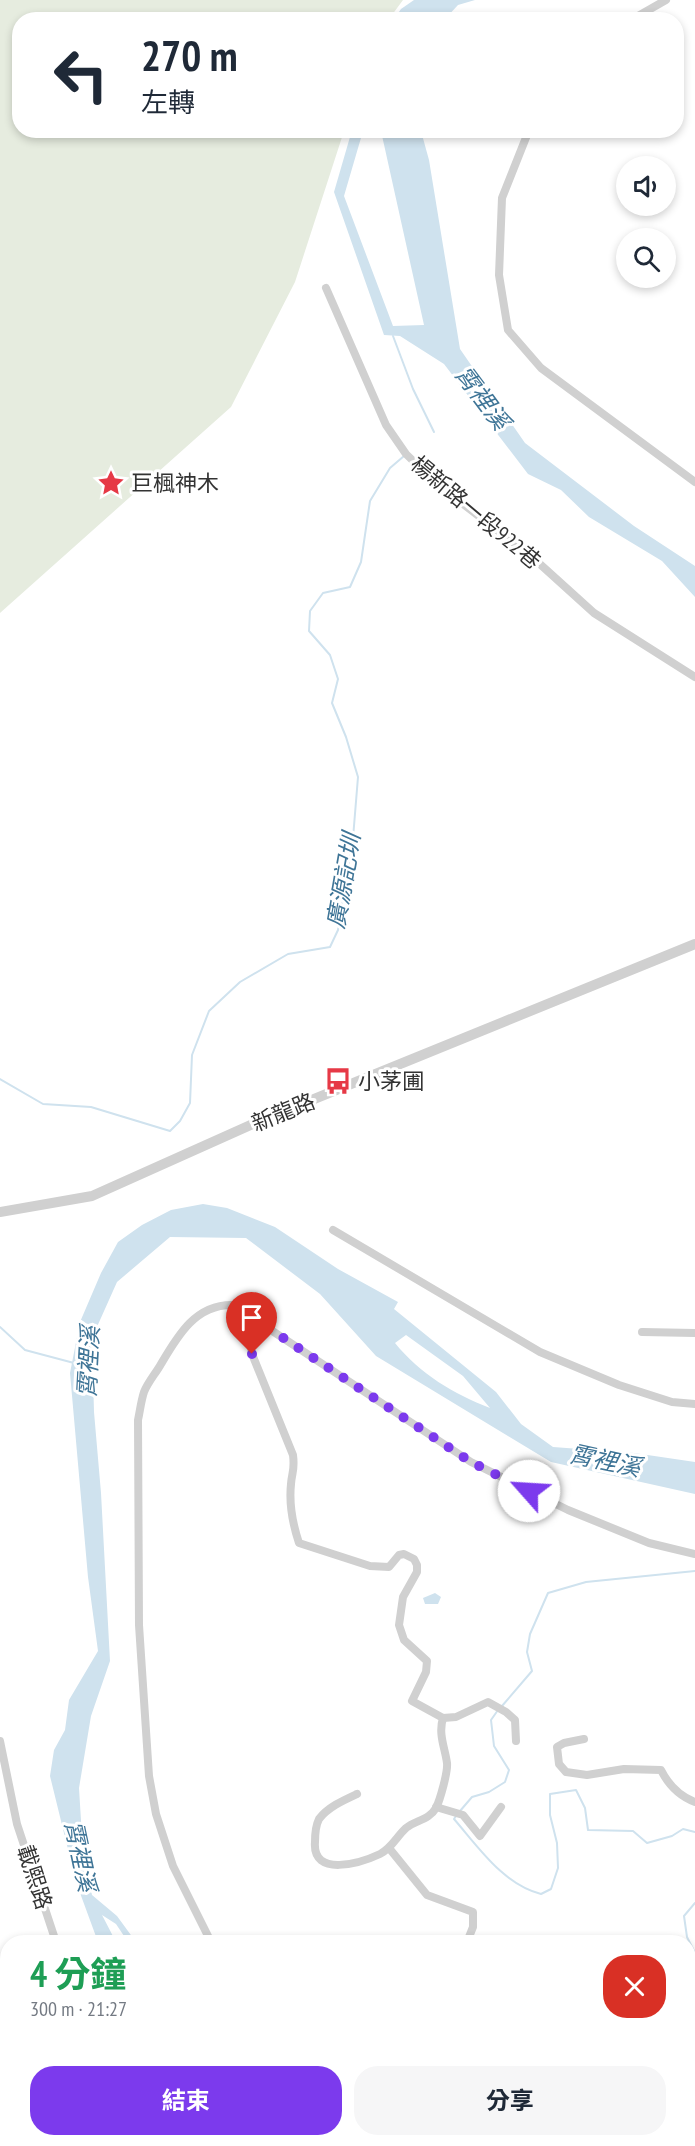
<!DOCTYPE html>
<html lang="zh-TW">
<meta charset="utf-8">
<style>
body{margin:0;font-family:"PT Sans Narrow","Noto Sans TC",sans-serif;background:#f6f6f7;color:#1f2937;height:100vh;display:flex;flex-direction:column;font-size:22px;white-space:nowrap}
*{box-sizing:border-box;margin:0}
p{font-size:20px;color:#747a83}
.icon{flex:none;width:33px;height:33px;fill:none;stroke:currentColor;stroke-width:2;stroke-linecap:round;stroke-linejoin:round}
.map{position:relative;flex:1;overflow:hidden}
.panel{position:absolute;left:0px;top:1935px;width:696px;height:212px;display:flex;flex-direction:column;background:#fff;border-radius:24px 24px 0 0;box-shadow:0 3px 9px #0003}
.panel>*{flex:none}
.hud{position:absolute;left:12px;top:12px;width:672px;height:126px;border-radius:24px;box-shadow:0 3px 9px #0003;background:#fff;color:#1f2937;overflow:hidden}
.fabs{position:absolute;left:616px;top:156px;display:grid;gap:12px}
.fabs a{display:grid;place-items:center;width:60px;height:60px;border-radius:50%;background:#fff;box-shadow:0 3px 9px #0003;font-size:30px}
.pin{position:absolute;display:grid;place-items:center;width:51px;height:51px;color:#fff;margin:-62px -26px;border-radius:50% 50% 50% 0;rotate:-45deg;box-shadow:0 0 6px #0007}
.pin .icon{rotate:45deg}
.me{position:absolute;width:66px;margin:-33px;rotate:296deg;stroke-linejoin:round;filter:drop-shadow(0 0 4px #0008)}
.turn{display:flex;align-items:center;gap:21px;height:126px;padding:0 30px;font-size:27px}
.turn .icon{width:78px;height:78px;stroke-width:2.5}
.turn b{display:block;font-size:42px;line-height:51px}
.round{display:grid;place-items:center;flex:none;width:63px;height:63px;border-radius:24px;background:#f6f6f7}
.summary{display:flex;align-items:center;justify-content:space-between;height:102px;padding:0 30px}
h1{font-size:36px;font-weight:700;line-height:45px;color:#1e9e55}
.button{display:flex;gap:12px;margin-top:auto;padding:12px 30px}
.button a{flex:1;height:69px;border-radius:24px;background:#7c3aed;color:#fff;font-size:24px;font-weight:700;line-height:69px;text-align:center}
.button a+a{background:#f6f6f7;color:#1f2937}
.map>svg:first-child{display:block}
.green{fill:#e6ecdf}
.water{fill:#cfe2ee;fill-rule:evenodd}
.lines{fill:none;stroke-linecap:round;stroke-linejoin:round}
.stream{stroke:#cfe2ee;stroke-width:2}
.minor{stroke:#d0d0d0;stroke-width:8}
.tertiary{stroke:#d0d0d0;stroke-width:10}
.secondary{stroke:#bdbdbd;stroke-width:12}
.route{stroke:#7c3aed;stroke-width:10;stroke-dasharray:0 18}
.labels{text-anchor:middle;stroke-width:6;stroke-linejoin:round;paint-order:stroke}
.poi-label{font-size:22px;fill:#333;stroke:#fff;text-anchor:start}
.street-label{font-size:22px;fill:#333;stroke:#fff}
.water-label{font-size:24px;font-style:italic;fill:#3f7597;stroke:#fff}
</style>
<div class="map">
<svg width="695" height="2146" viewBox="0 0 695 2146">
<rect width="100%" height="100%" fill="#fff"/>
<polygon class="green" points="0,0 403,0 389,19 20,20 20,130 344,131 295,282 231,407 0,613"/>
<g class="water">
<polygon points="414,0 475,0 458,5 445,19 394,19 401,9"/>
<polygon points="352,130 363,131 344,196 393,326 424,325 381,131 421,131 429,160 460,349 525,443 634,526 695,566 695,597 662,561 589,517 561,490 528,474 444,364 400,336 384,335 334,192"/>
<path d="M203 1204 227 1208 275 1227 338 1269 398 1302 394 1309 496 1392 521 1424 553 1447 634 1453 695 1462V1494L551 1462 376 1356 320 1294 246 1238 170 1237 117 1282 92 1338 94 1412 101 1493 110 1661 91 1716 79 1788 83 1853 92 1895 117 1916 136 1942H128L116 1924 102 1915 116 1942H98L76 1882 50 1776 54 1750 65 1730 69 1700 98 1651 88 1577 70 1373 80 1322 101 1273 118 1242 142 1225 171 1210ZM406 1335 463 1376 490 1408C454 1394 420 1374 395 1343Z"/>
<polygon points="435,1593 441,1597 438,1604 425,1604 423,1598"/>
</g>
<g class="lines">
<g class="stream">
<polyline points="393,336 413,389 434,432"/>
<polyline points="0,1079 43,1104 91,1107 170,1131 180,1121 190,1103 192,1055 209,1011 240,982 288,954 330,947 338,930 353,838 358,777 346,737 332,703 338,679 330,655 309,631 310,611 323,593 350,587 361,562 370,501 390,468 404,456"/>
<polyline points="0,1327 25,1350 74,1363"/>
<polyline points="502,1706 532,1671 527,1652 530,1634 548,1593 586,1582 695,1571"/>
<polyline points="460,1811 472,1797 489,1792 505,1782 509,1770 494,1746 491,1720 498,1710"/>
<path d="M456 1816 454 1819C479 1848 503 1884 541 1894L551 1889 558 1868 557 1843 550 1815V1794L576 1790 585 1808 588 1830 633 1831 647 1843 672 1836 683 1829 695 1832"/>
<polyline points="695,1903 684,1916 687,1937 695,1953"/>
<polyline points="0,2077 8,2079"/>
</g>
<g class="minor">
<polyline points="631,20 666,0"/>
<polyline points="529,130 502,198 499,275 508,330 541,368 695,482"/>
<polyline points="326,288 386,425 406,454 437,484 531,556 594,613 695,677"/>
<polyline points="333,1230 540,1352 619,1385 672,1402 695,1404"/>
<path d="M244 1312 252 1354 293 1455C295 1470 292 1471 291 1484 289 1503 293 1525 299 1543L370 1566 389 1567 399 1555 404 1554 414 1559 417 1565V1572L403 1597 399 1625 404 1640 427 1661 426 1672 412 1701 443 1718 456 1717 488 1702 506 1712 515 1720 516 1741"/>
<polyline points="642,1332 695,1333"/>
<path d="M584 1739 564 1743 557 1747 559 1764 566 1772 587 1775 624 1769 661 1770C668 1784 679 1796 695 1802"/>
<polyline points="0,1741 17,1824 56,1942"/>
<path d="M357 1794C344 1800 328 1807 319 1819 316 1825 315 1835 315 1842 312 1878 361 1863 380 1854 392 1848 397 1836 406 1828 416 1820 429 1820 436 1808 440 1800 448 1772 447 1763 445 1748 438 1734 443 1718"/>
<polyline points="436,1807 463,1815 480,1836 501,1807"/>
<polyline points="389,1848 427,1895 473,1912 473,1927 467,1942"/>
<path d="M211 1942 173 1866 156 1814 149 1776 139 1625 138 1420C140 1411 141 1401 144 1392 148 1382 156 1373 161 1364 178 1335 196 1304 233 1305L471 1462 568 1510 649 1543 695 1554"/>
<polyline points="688,2105 695,2128"/>
<polyline points="140,2139 143,2146"/>
<polyline points="381,2139 387,2146"/>
<polyline points="498,2139 502,2146"/>
<polyline points="594,2139 602,2146"/>
<polyline points="362,2146 372,2139"/>
</g>
<polyline class="tertiary" points="0,1212 92,1196 255,1123 695,944"/>
<g class="secondary">
<polyline points="688,1986 695,1983"/>
<polyline points="533,2146 536,2139"/>
</g>
</g>
<g class="lines">
<polyline class="route" points="252,1354 244,1312 471,1462 529,1491"/>
</g>
<defs>
<symbol id="sight-bare" viewBox="-9 -9 18 18"><path d="M0-6L1.8-2.2L6-1.7L2.9 1.2L3.7 5.4L0 3.3L-3.7 5.4L-2.9 1.2L-6-1.7L-1.8-2.2Z" fill="#e63946" stroke="#fff" stroke-width="2.5" paint-order="stroke"/></symbol>
<symbol id="bus-bare" viewBox="-9 -9 18 18"><path d="M-5-6H5V4H4V6H2V4H-2V6H-4V4H-5ZM-3.5-4V0h7V-4ZM-3.5 1.2v1.5H-2V1.2ZM2 1.2v1.5H3.5V1.2Z" fill="#e63946" stroke="#fff" stroke-width="2.5" paint-order="stroke"/></symbol>
</defs>
<g fill-rule="evenodd">
<use href="#sight-bare" x="92" y="464" width="38" height="38"/>
<use href="#bus-bare" x="319" y="1062" width="38" height="38"/>
</g>
<g class="labels">
<g class="poi-label">
<text x="131" y="491">巨楓神木</text>
<text x="358" y="1089">小茅圃</text>
</g>
<g class="street-label">
<text transform="translate(476 512) rotate(40)" y="8">楊新路一段922巷</text>
<text transform="translate(283 1112) rotate(-22)" y="8">新龍路</text>
<text transform="translate(35 1877) rotate(72)" y="8">載熙路</text>
</g>
<g class="water-label">
<text transform="translate(482 398) rotate(53)" y="8">霄裡溪</text>
<text transform="translate(344 881) rotate(-80)" y="8">廣源記圳</text>
<text transform="translate(89 1362) rotate(-87)" y="8">霄裡溪</text>
<text transform="translate(605 1461) rotate(12)" y="8">霄裡溪</text>
<text transform="translate(80 1856) rotate(78)" y="8">霄裡溪</text>
</g>
</g>
</svg>
<div class="fabs">
<a><svg class="icon" aria-label="sound" viewBox="0 0 24 24"><path d="M4 9h4l5-4v14l-5-4H4zM17 9q2 3 0 6"/></svg></a>
<a><svg class="icon" aria-label="search" viewBox="0 0 24 24"><circle cx="10" cy="10" r="6"/><path d="M15 15l6 6"/></svg></a>
</div>
<div class="pin" style="left:252px;top:1354px;background:#d93025"><svg class="icon" aria-label="arrive" viewBox="0 0 24 24"><path d="M6 21V4h12l-3 4 3 4H6"/></svg></div>
<svg class="me" style="left:529px;top:1491px" viewBox="-20 -20 40 40"><circle r="19" fill="#fff"/><path d="M0-13L10 11 0 6-10 11z" fill="#7c3aed"/></svg>
<div class="hud">
<div class="turn"><svg class="icon" aria-label="left" viewBox="0 0 24 24"><path d="M17 20v-9H6M10 6l-5 5 5 5"/></svg><div><b>270 m</b>左轉</div></div>
</div>
<section class="panel">
<div class="summary"><div><h1>4 分鐘</h1><p>300 m · 21:27</p></div><a class="round" style="background:#d93025;color:#fff"><svg class="icon" aria-label="close" viewBox="0 0 24 24"><path d="M6 6l12 12M18 6L6 18"/></svg></a></div>
<div class="button"><a>結束</a><a>分享</a></div>
</section>
</div>
